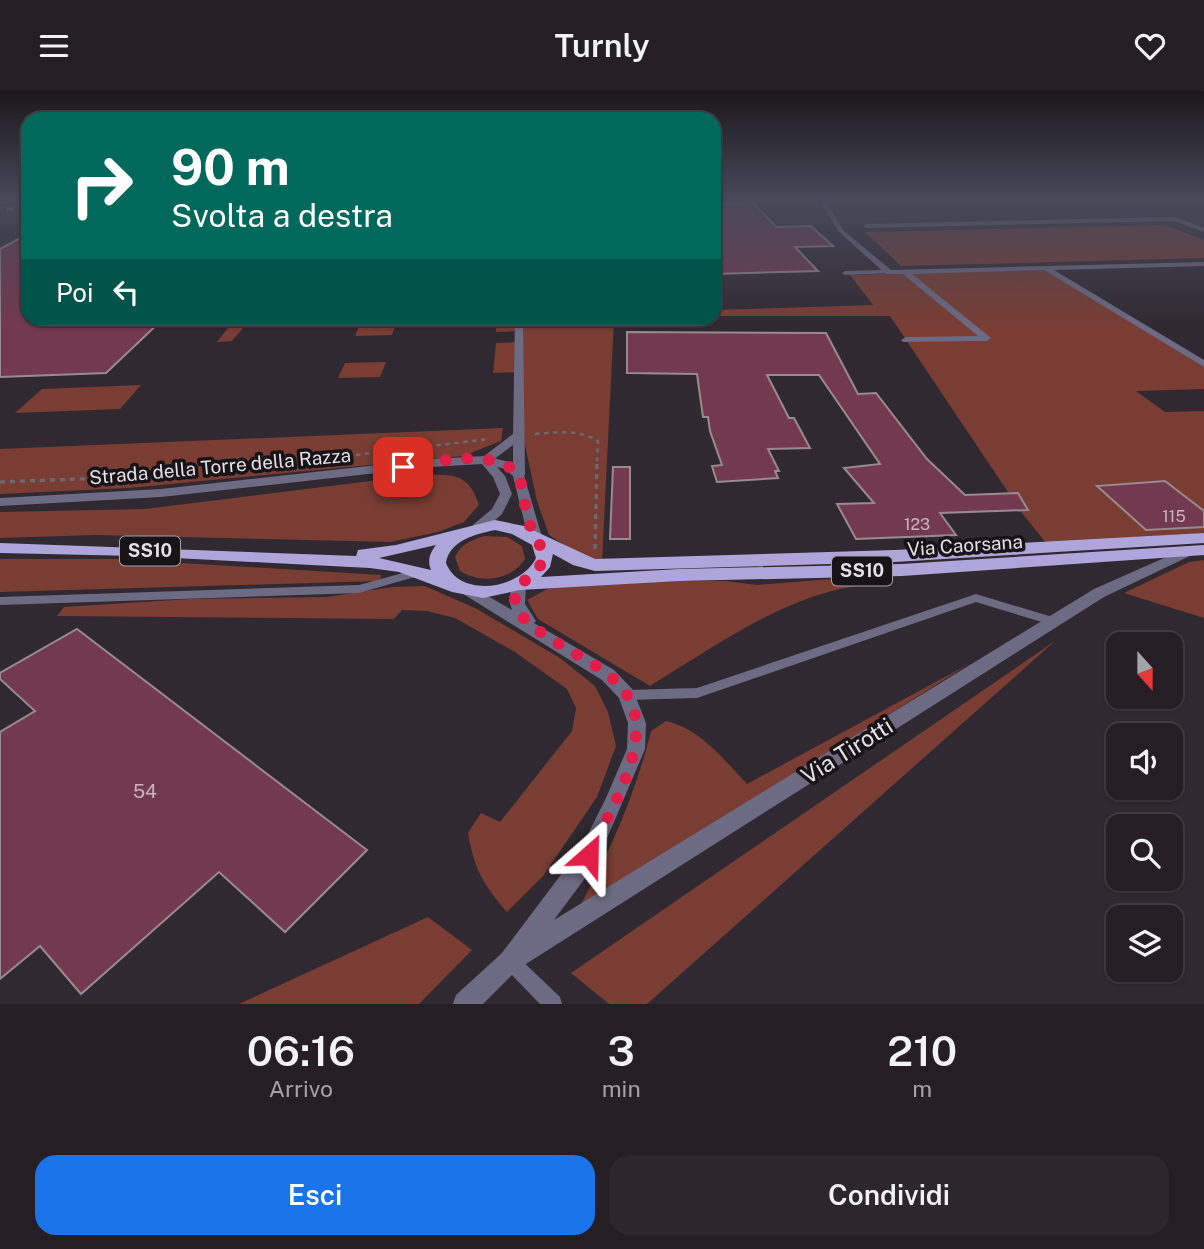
<!DOCTYPE html>
<html lang="it">
<style>
body{margin:0;font-family:"Public Sans",sans-serif;background:#2d272d;color:#f1f3f6;height:100vh;display:flex;flex-direction:column;font-size:26px;white-space:nowrap}
*{box-sizing:border-box;margin:0}
p{font-size:23px;color:#a3a2a7}
.icon{flex:none;width:38px;height:38px;fill:none;stroke:currentColor;stroke-width:2;stroke-linecap:round;stroke-linejoin:round}
.map{position:relative;height:913px;overflow:hidden}
.sheet{display:flex;flex-direction:column;background:#251f25;flex:1}
.sheet>*{flex:none}
.hud{position:absolute;left:21px;top:21px;width:700px;height:214px;border-radius:21px;box-shadow:0 2px 5px #0004,0 0 0 2px #423d42;background:#00695c;color:#fff;overflow:hidden}
.needle{width:46px;rotate:159deg}
.buttons{position:absolute;left:1106px;top:541px;display:grid;gap:14px}
.buttons a{display:grid;place-items:center;width:77px;height:77px;border-radius:14px;background:#251f25;box-shadow:0 2px 5px #0004,0 0 0 2px #423d42;font-size:35px}
.pin{position:absolute;display:grid;place-items:center;width:60px;height:60px;color:#fff;margin:-30px;border-radius:14px;box-shadow:0 4px 10px #0006}
.me{position:absolute;width:77px;margin:-38px;rotate:25deg;stroke-linejoin:round;filter:drop-shadow(0 0 5px #0008)}
.turn{display:flex;align-items:center;gap:24px;height:147px;padding:0 35px;font-size:32px}
.turn .icon{width:91px;height:91px;stroke-width:2.5}
.turn b{display:block;font-size:49px;line-height:60px}
.then{display:flex;align-items:center;height:66px;padding:0 35px;background:#0003;gap:14px;font-size:26px}
.eta{display:flex;justify-content:space-evenly;align-items:center;height:119px;text-align:center}
.eta b{font-size:42px;font-weight:600;line-height:49px}
.button{display:flex;gap:14px;margin-top:auto;padding:14px 35px}
.button a{flex:1;height:80px;border-radius:21px;background:#1a73e8;color:#fff;font-size:28px;font-weight:600;line-height:80px;text-align:center}
.button a+a{background:#2d272d;color:#f1f3f6}
header{display:flex;justify-content:space-between;align-items:center;height:91px;padding:0 35px;background:#251f25;font-size:32px;font-weight:600}
.map>svg:first-child{display:block}
.green{fill:#793d33}
.building{fill:#73394f;stroke:#998a8f;stroke-width:2}
.lines{fill:none;stroke-linecap:round;stroke-linejoin:round}
.path-far1{stroke:#6e676e;stroke-width:2.5;stroke-dasharray:4.5 4.5;stroke-linecap:butt}
.path{stroke:#6e676e;stroke-width:3.5;stroke-dasharray:5 5;stroke-linecap:butt}
.service{fill:#6d6a83;fill-rule:evenodd}
.minor{fill:#6d6a83;fill-rule:evenodd}
.tertiary{fill:#6d6a83;fill-rule:evenodd}
.primary{fill:#aea6da;fill-rule:evenodd}
.rail-casing{stroke:#898289;stroke-width:3.5}
.rail{stroke:#171317;stroke-width:2.5;stroke-dasharray:7;stroke-linecap:butt}
.route{stroke:#e11d48;stroke-width:12;stroke-dasharray:0 21.6}
.labels{text-anchor:middle;stroke-width:7;stroke-linejoin:round;paint-order:stroke}
.number-label{font-size:16px;fill:#c8b6c0}
.shield{fill:#171317;stroke:#a7a2a7;stroke-width:2}
.shield-label{font-size:18px;font-weight:bold;fill:#e5e0e5}
.street-label{font-size:19px;fill:#e5e0e5;stroke:#171317}
.near-number-label{font-size:19px;fill:#c8b6c0}
.near-street-label{font-size:23px;fill:#e5e0e5;stroke:#171317}
</style>
<header><svg class="icon" aria-label="menu" viewBox="0 0 24 24"><path d="M4 6h16M4 12h16M4 18h16"/></svg>Turnly<svg class="icon" aria-label="heart" viewBox="0 0 24 24"><path d="M12 20l-8-8c-3-5 5-10 8-4 3-6 11-1 8 4z"/></svg></header>
<div class="map">
<svg width="1204" height="913" viewBox="0 0 1204 913">
<rect width="100%" height="100%" fill="#312931"/>
<g class="green">
<polygon points="1165,134 1204,149 1204,167 901,175 865,141"/>
<polygon points="1042,177 1204,276 1204,298 1136,300 1165,321 1204,320 1204,442 1046,452 1022,422 890,225 714,225 714,219 873,214 850,184"/>
<polygon points="496,228 614,228 602,471 595,474 549,444 537,410 520,331 519,281 493,282 496,252 519,251 519,240 496,241"/>
<polygon points="397,230 392,244 355,245 360,233 244,236 232,250 217,251 228,237 214,237 216,235"/>
<polygon points="386,271 380,286 338,287 345,272"/>
<polygon points="141,294 120,318 15,322 42,298"/>
<polygon points="503,337 501,350 463,365 129,397 0,403 0,358"/>
<path d="M419 384C451 384 468 380 479 414L464 431 438 441 391 451 96 444 0 447V421L145 418Z"/>
<path d="M484 445 507 446 522 455 525 468C511 490 481 493 460 480L455 466C461 453 471 449 484 445Z"/>
<polygon points="0,468 115,468 381,484 380,490 0,501"/>
<polygon points="1204,469 1204,527 1124,502 1189,471"/>
<path d="M858 486 855 495C779 508 714 556 650 595L538 528 527 509 549 497 669 490H726L757 494Z"/>
<path d="M425 495 477 518 560 567 595 595 608 621 616 655 597 706 543 785 507 821C483 793 474 778 468 742L481 722 500 731 572 640 576 617 567 598 515 561 455 527 427 520 402 519 394 528 57 525 64 516 190 508 327 506 392 496Z"/>
<polygon points="1055,550 647,913 609,913 571,882"/>
<path d="M969 573 844 652 568 836C604 774 634 710 651 640L666 630C701 638 724 669 747 693Z"/>
<polygon points="428,826 472,859 419,913 239,913"/>
</g>
<g class="building">
<polygon points="754,113 776,136 811,135 833,155 795,156 818,180 714,183 714,114"/>
<polygon points="28,143 28,228 163,228 106,282 0,286 0,158"/>
<polygon points="627,241 826,242 858,303 876,302 927,368 965,404 1018,402 1028,419 940,422 956,444 856,448 837,413 874,412 844,377 880,373 819,284 767,284 789,327 794,327 810,357 768,358 779,380 775,380 778,387 717,391 712,375 722,374 710,340 708,326 703,326 697,283 627,282"/>
<polygon points="613,376 630,376 630,448 610,448"/>
<polygon points="1165,390 1204,420 1204,436 1146,439 1097,395"/>
<polygon points="77,538 367,759 285,841 219,781 81,903 40,855 0,888 0,641 35,620 0,588 0,582"/>
</g>
<g class="lines">
<g class="path-far1">
<path d="M535 343C558 341 578 338 598 350L597 370"/>
<polyline points="347,365 489,348"/>
</g>
<g class="path">
<polyline points="0,391 179,384"/>
<polyline points="595,458 597,368"/>
</g>
<g class="service">
<polygon points="889,179 892,181 891,182 845,184 842,182 845,180"/>
<polygon points="421,477 426,481 425,483 359,502 0,514 0,506 359,494"/>
<polygon points="976,503 1059,528 1061,531 1059,534 1055,535 976,511 697,607 627,609 622,608 620,604 622,600 627,599 697,597"/>
<polygon points="510,861 516,864 560,906 562,913 540,913 504,876 501,870 504,864"/>
</g>
<g class="minor">
<polygon points="820,110 826,110 843,139 891,179 1204,171 1204,175 1054,179 1204,269 1204,276 1044,179 912,183 991,247 987,250 903,251 901,249 906,246 978,245 903,183 886,183 839,141"/>
<polygon points="1175,126 1204,137 1204,141 1174,130 866,137 863,135 866,133"/>
<polygon points="515,228 523,228 525,384 519,388 513,384 513,354 489,372 485,373 479,369 513,343"/>
<polygon points="1189,456 1196,460 1194,463 1104,506 518,878 483,913 453,913 456,904 502,862 581,757 606,707 627,658 628,632 619,607 602,589 460,501 458,498 460,495 470,495 512,519 509,509 512,493 519,488 524,490 526,493 525,513 536,530 534,532 614,579 633,599 646,632 645,658 597,771 554,829 1094,498"/>
</g>
<polygon class="tertiary" points="485,365 513,372 523,381 542,446 540,449 530,449 528,446 513,385 505,378 497,376 505,385 512,403 502,423 484,439 474,439 472,436 474,433 492,418 500,403 493,386 482,373 431,376 161,406 0,415 0,407 161,398 431,368"/>
<path class="primary" d="M495 429 524 435 595 468 895 459 1204 442V452L895 471 595 480 573 474 553 463 550 476 541 486 679 478 902 473 1204 454V464L902 485 679 490 520 499 483 507 452 501 399 481 370 477 137 465 0 462V452L356 465 358 459 396 454ZM495 439 512 443 532 454 536 467C521 498 460 508 446 472 449 450 475 443 495 439ZM436 454C430 462 427 469 431 479L379 467Z"/>
<defs>
<g id="rail">
<polyline points="714,110 722,110"/>
<polyline points="0,118 28,118"/>
</g>
</defs>
<use href="#rail" class="rail-casing"/>
<use href="#rail" class="rail"/>
</g>
<linearGradient id="sky" x2="0" y2="1"><stop stop-color="#1b171b"/><stop offset="0.46" stop-color="#48495a"/><stop offset="1" stop-color="#48495a" stop-opacity="0"/></linearGradient>
<rect width="1204" height="237" fill="url(#sky)"/>
<g class="lines">
<path class="route" d="M403 376C438 371 493 356 519 384 524 404 526 429 535 447 539 454 544 457 543 466 541 487 509 489 516 514 522 532 544 543 559 553 581 567 613 581 627 604 656 650 609 721 589 764"/>
</g>
<g class="labels">
<g class="number-label">
<text x="1174" y="431">115</text>
<text x="917" y="439">123</text>
</g>
<g class="shield">
<rect x="120" y="445.5" width="60" height="29" rx="5"/>
<rect x="832" y="465.5" width="60" height="29" rx="5"/>
</g>
<g class="shield-label">
<text x="150" y="466">SS10</text>
<text x="862" y="486">SS10</text>
</g>
<g class="street-label">
<text transform="translate(220 375) rotate(-5)" y="7">Strada della Torre della Razza</text>
<text transform="translate(965 454) rotate(-4)" y="7">Via Caorsana</text>
</g>
<g class="near-number-label">
<text x="145" y="707">54</text>
</g>
<g class="near-street-label">
<text transform="translate(847 660) rotate(-32)" y="8">Via Tirotti</text>
</g>
</g>
</svg>
<div class="buttons">
<a><svg class="needle" viewBox="-14 -14 28 28"><path d="M0-13l5 13h-10z" fill="#e53935"/><path d="M0 13l5-13h-10z" fill="#a3a2a7"/></svg></a>
<a><svg class="icon" aria-label="sound" viewBox="0 0 24 24"><path d="M4 9h4l5-4v14l-5-4H4zM17 9q2 3 0 6"/></svg></a>
<a><svg class="icon" aria-label="search" viewBox="0 0 24 24"><circle cx="10" cy="10" r="6"/><path d="M15 15l6 6"/></svg></a>
<a><svg class="icon" aria-label="layers" viewBox="0 0 24 24"><path d="M12 4l9 5-9 5-9-5zM3 14l9 5 9-5"/></svg></a>
</div>
<div class="pin" style="left:403px;top:376px;background:#d93025"><svg class="icon" aria-label="arrive" viewBox="0 0 24 24"><path d="M6 21V4h12l-3 4 3 4H6"/></svg></div>
<svg class="me" style="left:589px;top:764px" viewBox="-20 -20 40 40"><path d="M0-17L14 15 0 8-14 15z" fill="#e11d48" stroke="#fff" stroke-width="4"/></svg>
<div class="hud">
<div class="turn"><svg class="icon" aria-label="right" viewBox="0 0 24 24"><path d="M7 20v-9h11M14 6l5 5-5 5"/></svg><div><b>90 m</b>Svolta a destra</div></div>
<div class="then">Poi<svg class="icon" aria-label="left" viewBox="0 0 24 24"><path d="M17 20v-9H6M10 6l-5 5 5 5"/></svg></div>
</div>
</div>
<section class="sheet">
<div class="eta">
<div><b>06:16</b><p>Arrivo</p></div>
<div><b>3</b><p>min</p></div>
<div><b>210</b><p>m</p></div>
</div>
<div class="button"><a>Esci</a><a>Condividi</a></div>
</section>
